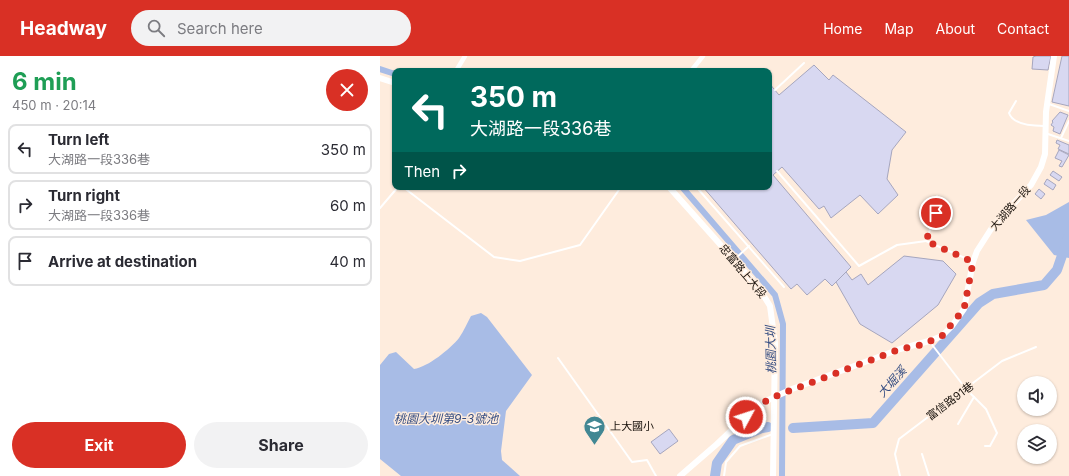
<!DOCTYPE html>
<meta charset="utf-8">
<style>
body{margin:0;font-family:Inter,"Noto Sans TC",sans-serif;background:#f2f2f3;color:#2b2b33;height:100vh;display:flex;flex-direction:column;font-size:15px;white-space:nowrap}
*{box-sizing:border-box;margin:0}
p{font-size:13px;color:#7c7c81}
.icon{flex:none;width:22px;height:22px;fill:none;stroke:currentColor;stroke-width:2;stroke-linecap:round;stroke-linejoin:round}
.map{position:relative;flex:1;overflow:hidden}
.panel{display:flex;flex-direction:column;background:#fff;width:380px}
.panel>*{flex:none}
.hud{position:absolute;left:12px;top:12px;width:380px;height:122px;border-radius:8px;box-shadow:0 1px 3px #0004;background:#00695c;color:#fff;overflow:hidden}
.fabs{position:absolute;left:637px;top:320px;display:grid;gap:8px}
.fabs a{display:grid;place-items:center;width:40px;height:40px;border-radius:50%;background:#fff;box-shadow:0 1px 3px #0004;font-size:20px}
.pin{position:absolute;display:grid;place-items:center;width:34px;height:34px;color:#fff;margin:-17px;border:2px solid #fff;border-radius:50%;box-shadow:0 1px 4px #0007}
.me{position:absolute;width:44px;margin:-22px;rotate:50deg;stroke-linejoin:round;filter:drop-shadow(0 0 3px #0008)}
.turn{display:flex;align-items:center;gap:14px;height:84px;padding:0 12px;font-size:18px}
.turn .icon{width:52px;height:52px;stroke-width:2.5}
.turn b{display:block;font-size:28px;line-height:34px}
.then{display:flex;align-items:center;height:38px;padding:0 12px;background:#0003;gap:8px;font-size:15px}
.round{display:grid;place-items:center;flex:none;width:42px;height:42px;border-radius:21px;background:#f2f2f3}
.head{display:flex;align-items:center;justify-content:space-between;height:68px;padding:0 12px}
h1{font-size:24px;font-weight:700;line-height:30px;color:#1e9e55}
.button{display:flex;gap:8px;margin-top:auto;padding:8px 12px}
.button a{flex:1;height:46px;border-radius:24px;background:#d93025;color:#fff;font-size:16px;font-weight:700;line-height:46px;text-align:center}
.button a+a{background:#f2f2f3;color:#2b2b33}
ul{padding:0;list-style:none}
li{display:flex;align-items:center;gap:12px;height:50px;margin:0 8px 6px;padding:0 4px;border:2px solid #e1e1e2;border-radius:8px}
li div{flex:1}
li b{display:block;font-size:15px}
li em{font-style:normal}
header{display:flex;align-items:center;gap:24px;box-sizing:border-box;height:56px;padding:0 20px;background:#d93025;color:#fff}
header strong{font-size:19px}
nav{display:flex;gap:22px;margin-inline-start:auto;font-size:14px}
.search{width:280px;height:36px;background:#f2f2f3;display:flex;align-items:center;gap:10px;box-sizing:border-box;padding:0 14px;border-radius:22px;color:#7c7c81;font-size:15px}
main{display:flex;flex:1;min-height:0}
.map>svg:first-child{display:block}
.water{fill:#a8bce6}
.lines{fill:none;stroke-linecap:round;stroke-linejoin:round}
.canal{stroke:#a8bce6;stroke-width:6}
.river{stroke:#a8bce6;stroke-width:10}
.building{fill:#d8d8f1;stroke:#a6a6be}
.lane{stroke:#fff;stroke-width:2}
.street{stroke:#fff;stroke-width:4.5}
.secondary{stroke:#fff;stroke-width:6}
.route{stroke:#d93025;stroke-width:7;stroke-dasharray:0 12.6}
.labels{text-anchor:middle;stroke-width:3;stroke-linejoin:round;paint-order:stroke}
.street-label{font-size:11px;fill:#17100a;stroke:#feecdd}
.poi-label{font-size:11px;fill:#17100a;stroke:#feecdd;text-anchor:start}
.water-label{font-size:12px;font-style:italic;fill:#354d82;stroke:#feecdd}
</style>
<header>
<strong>Headway</strong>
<div class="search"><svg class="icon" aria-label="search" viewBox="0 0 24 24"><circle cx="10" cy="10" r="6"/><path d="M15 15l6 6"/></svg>Search here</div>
<nav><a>Home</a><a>Map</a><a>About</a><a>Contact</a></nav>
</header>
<main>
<section class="panel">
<div class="head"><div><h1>6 min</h1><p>450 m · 20:14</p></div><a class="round" style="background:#d93025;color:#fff"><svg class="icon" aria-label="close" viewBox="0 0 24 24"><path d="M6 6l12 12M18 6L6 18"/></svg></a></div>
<ul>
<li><svg class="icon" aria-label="left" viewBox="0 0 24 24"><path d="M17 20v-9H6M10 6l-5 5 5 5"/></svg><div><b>Turn left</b><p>大湖路一段336巷</p></div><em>350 m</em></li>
<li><svg class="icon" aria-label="right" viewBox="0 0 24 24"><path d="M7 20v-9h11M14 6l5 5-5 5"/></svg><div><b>Turn right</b><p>大湖路一段336巷</p></div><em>60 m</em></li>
<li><svg class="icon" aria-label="arrive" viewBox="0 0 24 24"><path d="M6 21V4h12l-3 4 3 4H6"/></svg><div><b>Arrive at destination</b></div><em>40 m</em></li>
</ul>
<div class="button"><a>Exit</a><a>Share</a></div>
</section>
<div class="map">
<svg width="689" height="420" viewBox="0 0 689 420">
<rect width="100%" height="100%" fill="#feecdd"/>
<g class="water">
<polygon points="689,146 689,202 674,199 646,164 666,159"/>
<path d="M101 257 107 261 152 319 126 355 121 395 122 404 140 420H21L0 403V309L9 298 16 296 34 313C48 311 70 293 79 282 84 275 87 267 91 260Z"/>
</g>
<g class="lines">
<g class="canal">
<polyline points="0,13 15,18"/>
<polyline points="302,131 395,239 403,268 402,420"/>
</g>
<g class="river">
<polyline points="413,372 493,367 599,247 613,238 664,229 677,214 689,179"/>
<polyline points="335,420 337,407 353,384 382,372 388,371"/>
</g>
</g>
<g class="building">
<polygon points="656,0 671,0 668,14 652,13 653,1"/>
<polygon points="682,0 689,0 689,50 672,46"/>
<polygon points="434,9 449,24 453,19 526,76 512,94 507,123 518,139 498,158 480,139 451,162 444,150 439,153 402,111 393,119 471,211 452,230 445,223 427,239 417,228 411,233 323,131 389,131 389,27 399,39"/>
<polygon points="680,56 688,59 680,78 673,75 674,71 671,69 673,66 672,65"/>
<polygon points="677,84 689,89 689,98 678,93 680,89 676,87"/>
<polygon points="679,94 689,99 682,111 679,110 682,105 675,102"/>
<polygon points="673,115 682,121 679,125 670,119"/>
<polygon points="667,123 676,129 673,134 664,128"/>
<polygon points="659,133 665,138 661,143 655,138"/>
<polygon points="524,200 563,205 576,218 558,249 512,287 480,268 456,226 466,216 472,224 481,218 488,229"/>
<polygon points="289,373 298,385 280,398 271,386"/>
</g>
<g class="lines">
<g class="lane">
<polyline points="395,34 424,7"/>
<path d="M636 45 629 57C633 69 653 70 664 70"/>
<polyline points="669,48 689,55"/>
<polyline points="668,78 689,85"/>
<polyline points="681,82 689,65"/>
<polyline points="397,115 479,210 517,189 546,185"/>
<polyline points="23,131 114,201 140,205 200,189 241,131"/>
<polyline points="319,134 404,231"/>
<polyline points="557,140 556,157 546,185 592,205"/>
<polyline points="0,152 18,131"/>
<polyline points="355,203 369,190"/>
<polyline points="550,286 586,333 606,353 617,377 610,390 605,390"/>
<polyline points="178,302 252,406 267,404 276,420"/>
<polyline points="578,368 594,341"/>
<polyline points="542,398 549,420"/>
<polyline points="344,420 346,406 360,390 393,378"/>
<polyline points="520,420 515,398 519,383 622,305 656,291"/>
</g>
<g class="street">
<polyline points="76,15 85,0"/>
<polyline points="311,15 323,0"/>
</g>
<g class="secondary">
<polyline points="0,22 15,27"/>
<polyline points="289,131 379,232 390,250 395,287 393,420"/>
<polyline points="300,420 337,388 374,353 386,345 412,333 520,293 549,285 562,280 572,270 584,253 593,206 597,195 613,170 651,129 661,111 665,98 666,56 674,0"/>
</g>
</g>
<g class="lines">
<polyline class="route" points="366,361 386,345 401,338 520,293 541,289 562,280 584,253 593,206 546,185 556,157"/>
</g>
<defs>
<symbol id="school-pin" viewBox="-11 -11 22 30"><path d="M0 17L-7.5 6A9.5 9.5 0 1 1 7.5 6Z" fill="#428793" stroke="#feecdd"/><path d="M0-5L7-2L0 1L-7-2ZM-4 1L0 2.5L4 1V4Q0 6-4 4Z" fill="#fff"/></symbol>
</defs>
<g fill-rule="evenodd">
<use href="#school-pin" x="202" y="358" width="25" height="34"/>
</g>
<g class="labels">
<g class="street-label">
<text transform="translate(630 152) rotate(-49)" y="4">大湖路一段</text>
<text transform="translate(363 215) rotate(50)" y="4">忠富路上大段</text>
<text transform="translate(570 345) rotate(-37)" y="4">富信路91巷</text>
</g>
<g class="poi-label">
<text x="230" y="374">上大國小</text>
</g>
<g class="water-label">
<text transform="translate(391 294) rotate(-91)" y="4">桃園大圳</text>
<text transform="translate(512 326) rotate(-48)" y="4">大堀溪</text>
<text x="66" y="367">桃園大圳第9-3號池</text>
</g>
</g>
</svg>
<div class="fabs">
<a><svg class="icon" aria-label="sound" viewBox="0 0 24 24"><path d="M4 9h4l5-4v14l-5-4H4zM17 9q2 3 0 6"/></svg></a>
<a><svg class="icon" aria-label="layers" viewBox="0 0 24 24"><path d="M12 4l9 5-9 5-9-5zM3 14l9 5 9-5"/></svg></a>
</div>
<div class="pin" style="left:556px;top:157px;background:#d93025"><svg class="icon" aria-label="arrive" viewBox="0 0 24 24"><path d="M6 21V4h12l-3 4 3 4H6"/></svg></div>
<svg class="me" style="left:366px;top:361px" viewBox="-20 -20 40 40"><circle r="17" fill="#d93025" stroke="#fff" stroke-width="3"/><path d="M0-11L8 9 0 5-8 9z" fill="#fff"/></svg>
<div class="hud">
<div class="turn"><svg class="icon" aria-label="left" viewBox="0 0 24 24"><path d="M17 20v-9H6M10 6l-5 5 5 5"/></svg><div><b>350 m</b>大湖路一段336巷</div></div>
<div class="then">Then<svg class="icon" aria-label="right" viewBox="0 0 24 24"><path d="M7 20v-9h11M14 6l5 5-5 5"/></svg></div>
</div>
</div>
</main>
